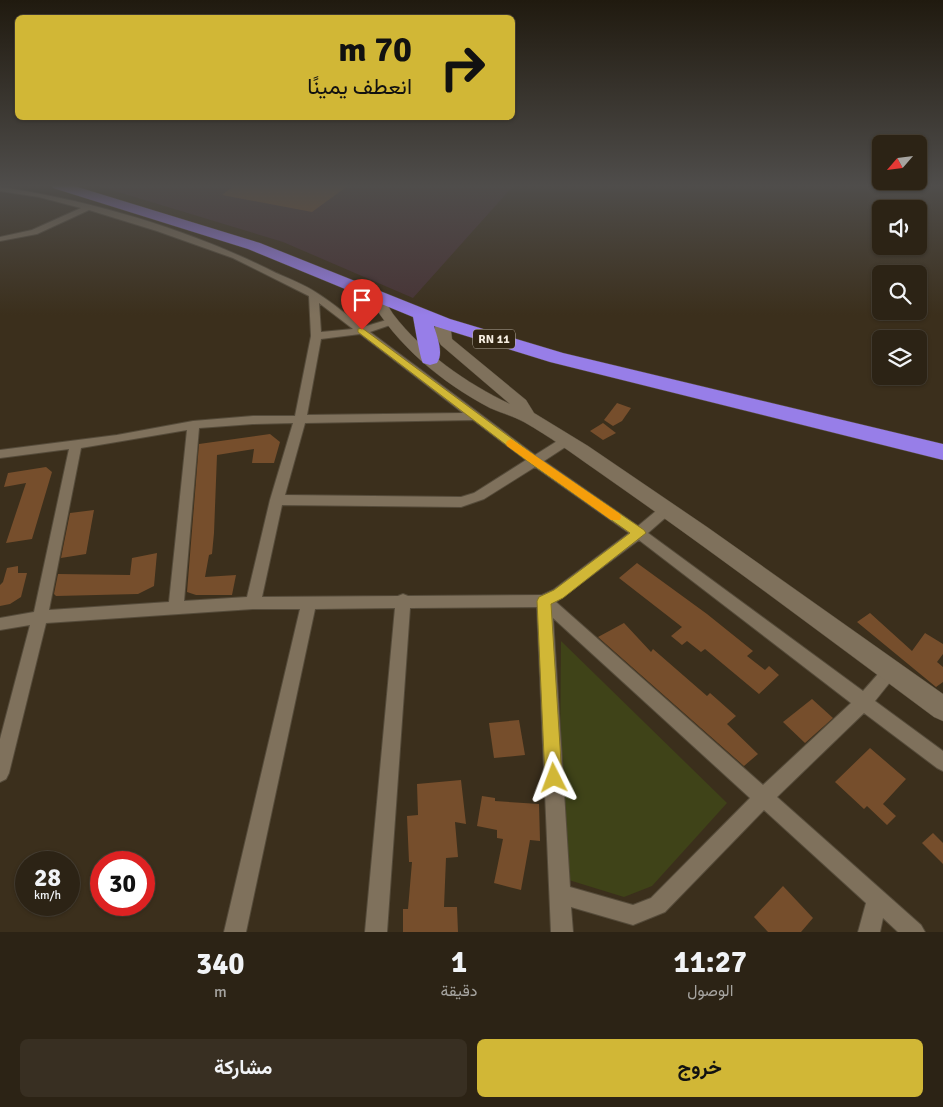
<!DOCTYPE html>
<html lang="ar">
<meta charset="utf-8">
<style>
body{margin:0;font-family:Signika,Vazirmatn,sans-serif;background:#382f22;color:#f1f3f6;direction:rtl;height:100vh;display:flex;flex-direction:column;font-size:19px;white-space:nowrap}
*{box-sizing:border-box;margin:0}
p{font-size:16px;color:#a6a4a0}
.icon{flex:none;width:28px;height:28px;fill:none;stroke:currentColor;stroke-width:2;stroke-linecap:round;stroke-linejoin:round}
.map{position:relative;height:932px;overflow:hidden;direction:ltr}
.panel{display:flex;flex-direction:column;background:#2c2315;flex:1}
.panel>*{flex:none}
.top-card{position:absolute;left:15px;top:15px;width:500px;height:105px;border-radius:8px;box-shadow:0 1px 4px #0004,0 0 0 1px #484034;direction:rtl;background:#d1b736;color:#111;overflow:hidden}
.needle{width:32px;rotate:242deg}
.fabs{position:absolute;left:872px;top:135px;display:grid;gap:10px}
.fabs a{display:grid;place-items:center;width:55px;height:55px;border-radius:8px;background:#2c2315;box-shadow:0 1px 4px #0004,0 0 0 1px #484034;font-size:25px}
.speed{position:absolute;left:15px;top:851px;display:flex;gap:10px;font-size:25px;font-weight:700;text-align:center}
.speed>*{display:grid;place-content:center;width:65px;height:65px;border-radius:50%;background:#2c2315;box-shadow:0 1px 4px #0004,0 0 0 1px #484034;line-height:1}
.speed small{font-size:12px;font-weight:400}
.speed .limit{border:8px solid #d22;background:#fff;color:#111}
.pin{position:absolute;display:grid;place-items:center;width:42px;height:42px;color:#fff;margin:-51px -21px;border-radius:50% 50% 50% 0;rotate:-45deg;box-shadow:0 0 5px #0007}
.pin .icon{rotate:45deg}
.me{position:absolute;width:55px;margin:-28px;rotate:357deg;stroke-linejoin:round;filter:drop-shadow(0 0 4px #0008)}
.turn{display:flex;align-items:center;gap:18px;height:105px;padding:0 20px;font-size:22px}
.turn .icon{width:65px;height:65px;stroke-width:2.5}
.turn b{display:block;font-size:35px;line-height:42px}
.eta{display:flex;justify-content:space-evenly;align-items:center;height:85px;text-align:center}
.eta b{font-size:30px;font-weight:700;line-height:35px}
.primary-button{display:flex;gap:10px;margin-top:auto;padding:10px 20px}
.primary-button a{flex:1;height:58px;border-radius:8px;background:#d1b736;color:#111;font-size:20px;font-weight:700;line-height:58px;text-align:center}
.primary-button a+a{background:#382f22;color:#f1f3f6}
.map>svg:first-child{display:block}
.industrial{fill:#473335}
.green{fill:#3f4318}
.building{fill:#764e2c}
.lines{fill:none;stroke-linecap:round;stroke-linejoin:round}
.street-casing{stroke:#554b3a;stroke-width:2}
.secondary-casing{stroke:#554b3a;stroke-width:1}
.highway-casing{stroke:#554b3a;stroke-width:1}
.street{fill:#7f715c;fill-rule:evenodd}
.secondary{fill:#7f715c;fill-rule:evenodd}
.highway{fill:#977ee8;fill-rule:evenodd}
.route{fill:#d1b736;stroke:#887723}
.slow{fill:#f59e0b}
.labels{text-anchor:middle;stroke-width:4;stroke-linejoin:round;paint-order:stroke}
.shield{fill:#312512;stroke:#bbb2a4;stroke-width:1}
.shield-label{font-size:12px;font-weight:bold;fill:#f6eee2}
</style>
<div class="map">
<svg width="943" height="932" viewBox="0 0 943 932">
<rect width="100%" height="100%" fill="#3b2f1c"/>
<polygon class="industrial" points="95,185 514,185 413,298 283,242"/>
<polygon class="green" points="561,641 727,803 652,886 624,897 559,877"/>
<g class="building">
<polygon points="235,185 269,185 280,186 280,185 349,185 312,212 222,195"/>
<polygon points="617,403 631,408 622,421 613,426 604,420"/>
<polygon points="603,423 616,433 603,440 590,431"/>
<polygon points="270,434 280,442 274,463 252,463 254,449 217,455 214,533 212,554 209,555 205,577 236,575 232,595 196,595 187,592 199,444"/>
<polygon points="46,467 52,472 32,539 6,543 26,483 4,487 8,473"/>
<polygon points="94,510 86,554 61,558 70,513"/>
<polygon points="157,553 154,586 138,594 56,596 54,594 58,574 130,575 132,558"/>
<polygon points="637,563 707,614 753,651 747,656 765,670 769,666 779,675 759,694 705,649 701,652 687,641 682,645 671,636 682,627 619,578"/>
<polygon points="18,566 18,573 27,573 21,597 10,604 0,606 0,585 3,582 7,568"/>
<polygon points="870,613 912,651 925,633 943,644 943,654 937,662 943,667 943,682 936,687 857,622"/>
<polygon points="624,623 651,652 653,649 707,696 710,693 736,716 727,724 758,754 744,766 598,637"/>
<polygon points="812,699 833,718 805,743 783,722"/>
<polygon points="519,720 525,755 494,758 489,723"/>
<polygon points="870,748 906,779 883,804 896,816 887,825 867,806 864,809 835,782"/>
<polygon points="461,780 466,824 455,822 458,857 446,858 444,907 457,907 458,932 403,932 403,909 408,909 412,862 409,862 407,816 418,815 417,784"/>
<polygon points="482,796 495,798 495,801 539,804 540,841 530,840 521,890 494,883 503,839 497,838 497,830 477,826"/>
<polygon points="933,833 943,843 943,864 922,843"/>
<polygon points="783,886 813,918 801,932 768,932 754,917"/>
</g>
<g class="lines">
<defs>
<path id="street" d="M0 187C94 201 191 230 276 273 290 279 305 285 317 293 333 303 348 316 363 327L390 319H396V323L370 332 535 455 562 438H570L572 441 570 444 544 461 638 526 662 506H672L674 509 672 512 648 533 863 691 885 666 891 664 897 666 899 671 875 701 943 751V771L937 768 864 713 777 797 921 925 925 932H898L883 918 880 932H858L866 903 764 810 665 912 633 925 571 907 573 932H551L537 607 410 608 387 932H365L395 608 315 609 246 932H224L300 609H253L46 623 9 773 6 779 0 782V739L30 625 0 630V618L34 612 69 449 0 458V450L117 435 193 421 253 416H295L311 336 309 296 233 258 157 231 89 210 37 234 0 241V237L32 230 81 208 39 197 0 191ZM319 303 353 329 321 332ZM360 334 463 413 307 415 321 339ZM473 420 526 460 474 493 461 497 285 495 305 423ZM293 423 270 500 247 597 184 601 199 428 253 424ZM187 430 169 602 49 610 81 448ZM535 467 629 533 553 590 542 595 408 596 403 594 398 596 262 597 282 505 461 507 484 499ZM639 540 851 703 763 785 556 602ZM553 618 750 798 651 898 633 905 570 887Z"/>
<path id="secondary" d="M376 293 381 294C385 300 389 308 393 314 423 353 466 383 510 404L441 345C436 338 432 328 438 320H448L450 323 452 339 526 400 534 413 588 446 707 527 943 694V721L934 717C822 634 711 550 596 470 573 454 549 436 524 422 513 416 501 413 490 408 441 382 396 345 369 297L371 294Z"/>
<path id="highway" d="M51 185H71L260 243 450 319 563 353 943 444V460L550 362 434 326C437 337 444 353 437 363L430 365 423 363C420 358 415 327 413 317L248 249 53 188Z"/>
</defs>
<use href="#street" class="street-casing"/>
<use href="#secondary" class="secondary-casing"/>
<use href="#highway" class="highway-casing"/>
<use href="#street" class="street"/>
<use href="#secondary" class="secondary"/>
<use href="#highway" class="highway"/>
</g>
<linearGradient id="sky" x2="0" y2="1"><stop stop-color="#201a0f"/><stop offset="0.59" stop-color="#4f4d4b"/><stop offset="1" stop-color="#4f4d4b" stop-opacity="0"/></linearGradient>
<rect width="943" height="315" fill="url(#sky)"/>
<polygon class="route" points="362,328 538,458 644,530 646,533 563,598 551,604 562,778 559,784 554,787 548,784 545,778 537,601 539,597 554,590 630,533 530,463 358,332 358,329"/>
<polygon class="slow" points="511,439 620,514 621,517 620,520 611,520 507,446 506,443 507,441"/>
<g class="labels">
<rect class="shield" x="473" y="329.5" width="42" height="19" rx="4"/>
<g class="shield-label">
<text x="494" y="343">RN 11</text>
</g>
</g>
</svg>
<div class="fabs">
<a><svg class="needle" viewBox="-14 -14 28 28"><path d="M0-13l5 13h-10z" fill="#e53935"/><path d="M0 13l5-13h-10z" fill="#a6a4a0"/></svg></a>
<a><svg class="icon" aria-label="sound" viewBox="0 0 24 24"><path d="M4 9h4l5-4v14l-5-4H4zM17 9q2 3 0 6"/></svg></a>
<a><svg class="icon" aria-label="search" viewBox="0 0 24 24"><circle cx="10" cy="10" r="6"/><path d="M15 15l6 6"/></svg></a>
<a><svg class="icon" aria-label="layers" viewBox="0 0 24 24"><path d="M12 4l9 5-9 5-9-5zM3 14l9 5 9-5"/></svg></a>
</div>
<div class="speed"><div>28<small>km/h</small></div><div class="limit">30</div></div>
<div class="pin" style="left:362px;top:330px;background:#d93025"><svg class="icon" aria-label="arrive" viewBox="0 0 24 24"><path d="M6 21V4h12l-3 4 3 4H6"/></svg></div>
<svg class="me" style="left:554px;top:778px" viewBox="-20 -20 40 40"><path d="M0-17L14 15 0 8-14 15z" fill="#d1b736" stroke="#fff" stroke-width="4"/></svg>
<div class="top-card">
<div class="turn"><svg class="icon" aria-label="right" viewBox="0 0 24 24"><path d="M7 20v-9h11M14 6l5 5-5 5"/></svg><div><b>70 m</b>انعطف يمينًا</div></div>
</div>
</div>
<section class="panel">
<div class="eta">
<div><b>11:27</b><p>الوصول</p></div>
<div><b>1</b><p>دقيقة</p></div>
<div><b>340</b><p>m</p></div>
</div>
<div class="primary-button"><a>خروج</a><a>مشاركة</a></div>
</section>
